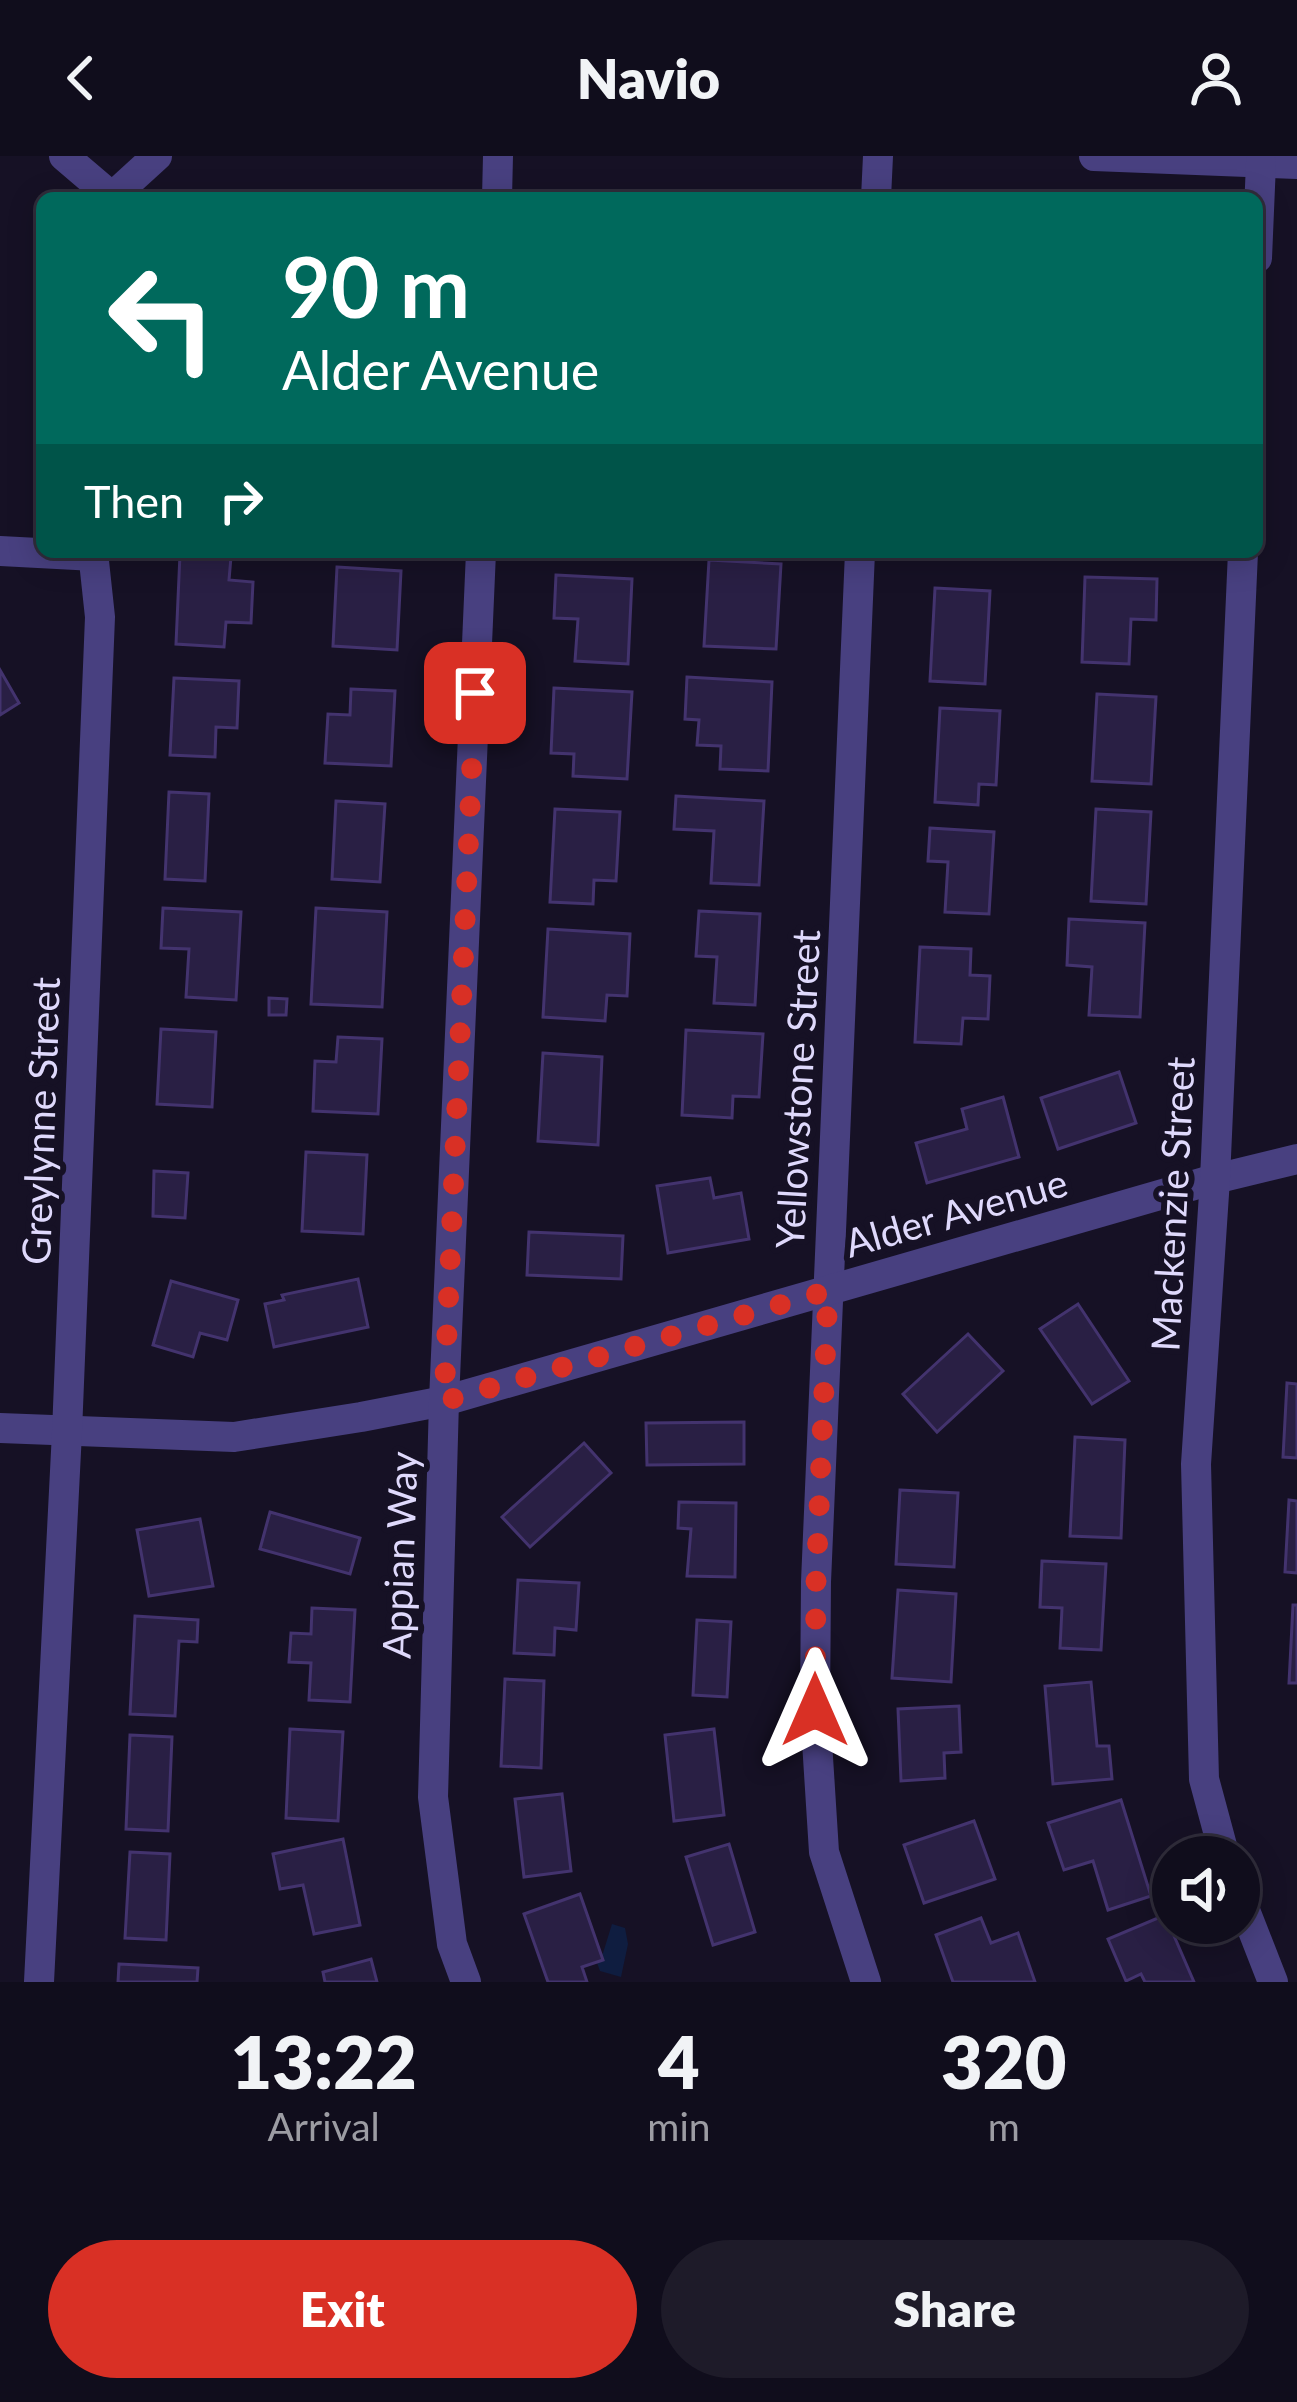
<!DOCTYPE html>
<style>
body{margin:0;font-family:Lato,sans-serif;background:#1e1b29;color:#f1f3f6;height:100vh;display:flex;flex-direction:column;font-size:45px;white-space:nowrap}
*{box-sizing:border-box;margin:0}
p{font-size:39px;color:#9c9ca3}
.icon{flex:none;width:66px;height:66px;fill:none;stroke:currentColor;stroke-width:2;stroke-linecap:round;stroke-linejoin:round}
.map{position:relative;height:1826px;overflow:hidden}
.drawer{display:flex;flex-direction:column;background:#100d1c;flex:1}
.drawer>*{flex:none}
.top-card{position:absolute;left:36px;top:36px;width:1227px;height:366px;border-radius:18px;box-shadow:0 6px 30px #0003,0 0 0 3px #302d3b;background:#00695c;color:#fff;overflow:hidden}
.tools{position:absolute;left:1152px;top:1680px;display:grid;gap:24px}
.tools a{display:grid;place-items:center;width:108px;height:108px;border-radius:50%;background:#100d1c;box-shadow:0 6px 30px #0003,0 0 0 3px #302d3b;font-size:60px}
.pin{position:absolute;display:grid;place-items:center;width:102px;height:102px;color:#fff;margin:-51px;border-radius:24px;box-shadow:0 6px 18px #0006}
.me{position:absolute;width:132px;margin:-66px;rotate:0deg;stroke-linejoin:round;filter:drop-shadow(0 0 9px #0008)}
.turn{display:flex;align-items:center;gap:42px;height:252px;padding:0 48px;font-size:54px}
.turn .icon{width:156px;height:156px;stroke-width:2.5}
.turn b{display:block;font-size:84px;line-height:102px}
.then{display:flex;align-items:center;height:114px;padding:0 48px;background:#0003;gap:24px;font-size:45px}
.eta{display:flex;justify-content:space-evenly;align-items:center;height:204px;text-align:center}
.eta b{font-size:72px;font-weight:800;line-height:84px}
.button{display:flex;gap:24px;margin-top:auto;padding:24px 48px}
.button a{flex:1;height:138px;border-radius:72px;background:#d93025;color:#fff;font-size:48px;font-weight:800;line-height:138px;text-align:center}
.button a+a{background:#1e1b29;color:#f1f3f6}
header{display:flex;justify-content:space-between;align-items:center;height:156px;padding:0 48px;background:#100d1c;font-size:54px;font-weight:800}
.map>svg:first-child{display:block}
.water{fill:#0f1d40}
.building{fill:#291f44;stroke:#43336e;stroke-width:3}
.lines{fill:none;stroke-linecap:round;stroke-linejoin:round}
.minor{stroke:#484080;stroke-width:30}
.route{stroke:#d93025;stroke-width:21;stroke-dasharray:0 37.8}
.labels{text-anchor:middle;stroke-width:12;stroke-linejoin:round;paint-order:stroke}
.street-label{font-size:39px;fill:#dfd9fc;stroke:#161125}
</style>
<header><svg class="icon" aria-label="back" viewBox="0 0 24 24"><path d="M15 5l-7 7 7 7"/></svg>Navio<svg class="icon" aria-label="person" viewBox="0 0 24 24"><circle cx="12" cy="8" r="4"/><path d="M4 21q1-7 8-7t8 7"/></svg></header>
<div class="map">
<svg width="1297" height="1826" viewBox="0 0 1297 1826">
<rect width="100%" height="100%" fill="#161125"/>
<polygon class="water" points="612,1768 625,1772 628,1788 621,1821 600,1815 596,1804 603,1797"/>
<g class="building">
<polygon points="180,398 231,401 229,424 253,426 251,467 226,466 224,491 176,488"/>
<polygon points="709,404 781,408 776,493 704,490"/>
<polygon points="337,411 401,415 397,494 333,490"/>
<polygon points="556,419 632,423 628,508 575,505 578,463 554,462"/>
<polygon points="1085,421 1157,423 1156,464 1131,463 1129,508 1082,506"/>
<polygon points="935,432 990,435 985,528 930,525"/>
<polygon points="0,514 19,547 0,559"/>
<polygon points="687,521 772,526 768,615 720,613 721,590 697,589 699,564 685,563"/>
<polygon points="174,522 239,525 237,572 216,571 215,601 170,599"/>
<polygon points="554,532 632,536 627,623 573,620 574,598 551,597"/>
<polygon points="351,533 395,535 391,610 325,607 328,558 350,559"/>
<polygon points="1097,538 1156,541 1151,628 1092,625"/>
<polygon points="940,552 1000,555 996,629 979,628 978,649 935,646"/>
<polygon points="169,636 209,638 205,725 165,723"/>
<polygon points="676,640 764,645 759,729 711,727 714,675 674,673"/>
<polygon points="336,645 385,648 380,726 332,723"/>
<polygon points="555,653 620,656 616,725 594,724 593,748 550,746"/>
<polygon points="1096,653 1151,656 1146,748 1091,745"/>
<polygon points="930,672 994,676 989,758 945,756 948,706 928,705"/>
<polygon points="163,752 241,756 236,844 186,841 189,793 161,792"/>
<polygon points="316,752 387,756 382,851 311,848"/>
<polygon points="699,755 760,758 755,849 714,847 717,801 696,800"/>
<polygon points="1069,763 1145,767 1140,861 1089,859 1092,811 1067,809"/>
<polygon points="548,773 630,778 627,840 607,839 605,865 543,861"/>
<polygon points="920,791 971,793 970,819 990,820 988,863 963,862 961,888 915,886"/>
<polygon points="269,842 287,843 286,859 269,859"/>
<polygon points="161,873 216,876 212,951 157,948"/>
<polygon points="686,874 763,878 759,941 733,940 732,962 682,959"/>
<polygon points="338,881 382,883 378,958 313,955 315,905 336,906"/>
<polygon points="543,897 602,901 598,989 538,985"/>
<polygon points="1119,916 1136,967 1058,993 1041,942"/>
<polygon points="1003,941 1019,1001 927,1027 916,987 967,973 962,953"/>
<polygon points="306,996 367,999 363,1078 302,1075"/>
<polygon points="154,1015 188,1017 185,1062 153,1060"/>
<polygon points="710,1022 714,1042 741,1037 749,1083 668,1097 657,1030"/>
<polygon points="529,1076 623,1080 621,1123 527,1119"/>
<polygon points="358,1123 368,1171 274,1191 265,1148 284,1144 282,1139"/>
<polygon points="171,1125 238,1144 227,1184 200,1177 193,1201 153,1189"/>
<polygon points="1078,1148 1129,1225 1092,1248 1040,1173"/>
<polygon points="968,1178 1003,1215 937,1276 903,1238"/>
<polygon points="1287,1227 1297,1228 1297,1302 1283,1301"/>
<polygon points="744,1266 744,1308 647,1309 646,1267"/>
<polygon points="1075,1281 1125,1284 1121,1382 1070,1380"/>
<polygon points="584,1287 611,1317 530,1391 502,1361"/>
<polygon points="900,1334 958,1337 954,1411 896,1408"/>
<polygon points="1289,1344 1297,1345 1297,1417 1285,1416"/>
<polygon points="679,1346 736,1347 735,1421 687,1420 691,1373 678,1372"/>
<polygon points="270,1356 360,1382 350,1418 260,1393"/>
<polygon points="200,1363 213,1430 149,1440 137,1374"/>
<polygon points="1042,1405 1106,1408 1101,1494 1060,1492 1062,1452 1040,1451"/>
<polygon points="518,1424 579,1427 576,1474 555,1472 554,1499 514,1497"/>
<polygon points="898,1434 956,1438 951,1526 892,1522"/>
<polygon points="1293,1449 1297,1449 1297,1527 1289,1527"/>
<polygon points="312,1452 355,1454 350,1546 309,1544 311,1507 289,1506 291,1477 311,1478"/>
<polygon points="135,1460 198,1464 197,1486 179,1485 175,1560 130,1558"/>
<polygon points="697,1464 731,1466 727,1541 693,1539"/>
<polygon points="505,1523 544,1525 541,1612 501,1610"/>
<polygon points="1091,1526 1097,1590 1109,1590 1112,1623 1053,1628 1045,1530"/>
<polygon points="959,1550 961,1596 944,1597 945,1622 901,1625 898,1553"/>
<polygon points="290,1573 343,1576 338,1665 286,1662"/>
<polygon points="714,1573 724,1659 674,1665 665,1579"/>
<polygon points="130,1579 172,1581 168,1675 126,1673"/>
<polygon points="562,1638 571,1715 524,1721 515,1643"/>
<polygon points="1121,1644 1151,1740 1108,1754 1093,1705 1064,1714 1048,1667"/>
<polygon points="974,1665 995,1723 924,1747 904,1689"/>
<polygon points="343,1683 360,1769 314,1778 303,1729 280,1733 273,1698"/>
<polygon points="729,1688 755,1776 713,1789 686,1701"/>
<polygon points="130,1696 170,1698 166,1784 125,1782"/>
<polygon points="580,1738 603,1804 582,1811 587,1826 548,1826 524,1758"/>
<polygon points="1165,1759 1194,1826 1145,1826 1141,1818 1126,1825 1108,1783"/>
<polygon points="981,1762 991,1787 1018,1777 1035,1826 953,1826 936,1779"/>
<polygon points="371,1803 377,1826 325,1826 323,1816"/>
<polygon points="119,1808 198,1812 197,1826 118,1826"/>
</g>
<g class="lines">
<g class="minor">
<polyline points="64,0 112,41"/>
<polyline points="1094,0 1297,8"/>
<polyline points="111,42 157,0"/>
<polyline points="497,42 498,0"/>
<polyline points="876,42 878,0"/>
<polyline points="1257,102 1261,7"/>
<polyline points="0,395 95,400"/>
<polyline points="860,396 816,1426 815,1554 824,1696 866,1826"/>
<polyline points="0,1272 234,1281 361,1261 444,1245 1215,1023 1297,1003"/>
<polyline points="1225,1701 1204,1623 1196,1308 1215,1023 1243,396"/>
<polyline points="1239,1739 1273,1826"/>
<polyline points="39,1826 67,1276 100,461 93,396"/>
<polyline points="466,1826 452,1788 433,1641 444,1245 481,396"/>
</g>
</g>
<g class="lines">
<polyline class="route" points="475,537 444,1245 828,1135 816,1426 815,1554"/>
</g>
<g class="labels">
<g class="street-label">
<text transform="translate(798 933) rotate(-87)" y="14">Yellowstone Street</text>
<text transform="translate(41 965) rotate(-88)" y="14">Greylynne Street</text>
<text transform="translate(1173 1048) rotate(-87)" y="14">Mackenzie Street</text>
<text transform="translate(956 1057) rotate(-16)" y="14">Alder Avenue</text>
<text transform="translate(400 1399) rotate(-88)" y="14">Appian Way</text>
</g>
</g>
</svg>
<div class="tools">
<a><svg class="icon" aria-label="sound" viewBox="0 0 24 24"><path d="M4 9h4l5-4v14l-5-4H4zM17 9q2 3 0 6"/></svg></a>
</div>
<div class="pin" style="left:475px;top:537px;background:#d93025"><svg class="icon" aria-label="arrive" viewBox="0 0 24 24"><path d="M6 21V4h12l-3 4 3 4H6"/></svg></div>
<svg class="me" style="left:815px;top:1554px" viewBox="-20 -20 40 40"><path d="M0-17L14 15 0 8-14 15z" fill="#d93025" stroke="#fff" stroke-width="4"/></svg>
<div class="top-card">
<div class="turn"><svg class="icon" aria-label="left" viewBox="0 0 24 24"><path d="M17 20v-9H6M10 6l-5 5 5 5"/></svg><div><b>90 m</b>Alder Avenue</div></div>
<div class="then">Then<svg class="icon" aria-label="right" viewBox="0 0 24 24"><path d="M7 20v-9h11M14 6l5 5-5 5"/></svg></div>
</div>
</div>
<section class="drawer">
<div class="eta">
<div><b>13:22</b><p>Arrival</p></div>
<div><b>4</b><p>min</p></div>
<div><b>320</b><p>m</p></div>
</div>
<div class="button"><a>Exit</a><a>Share</a></div>
</section>
